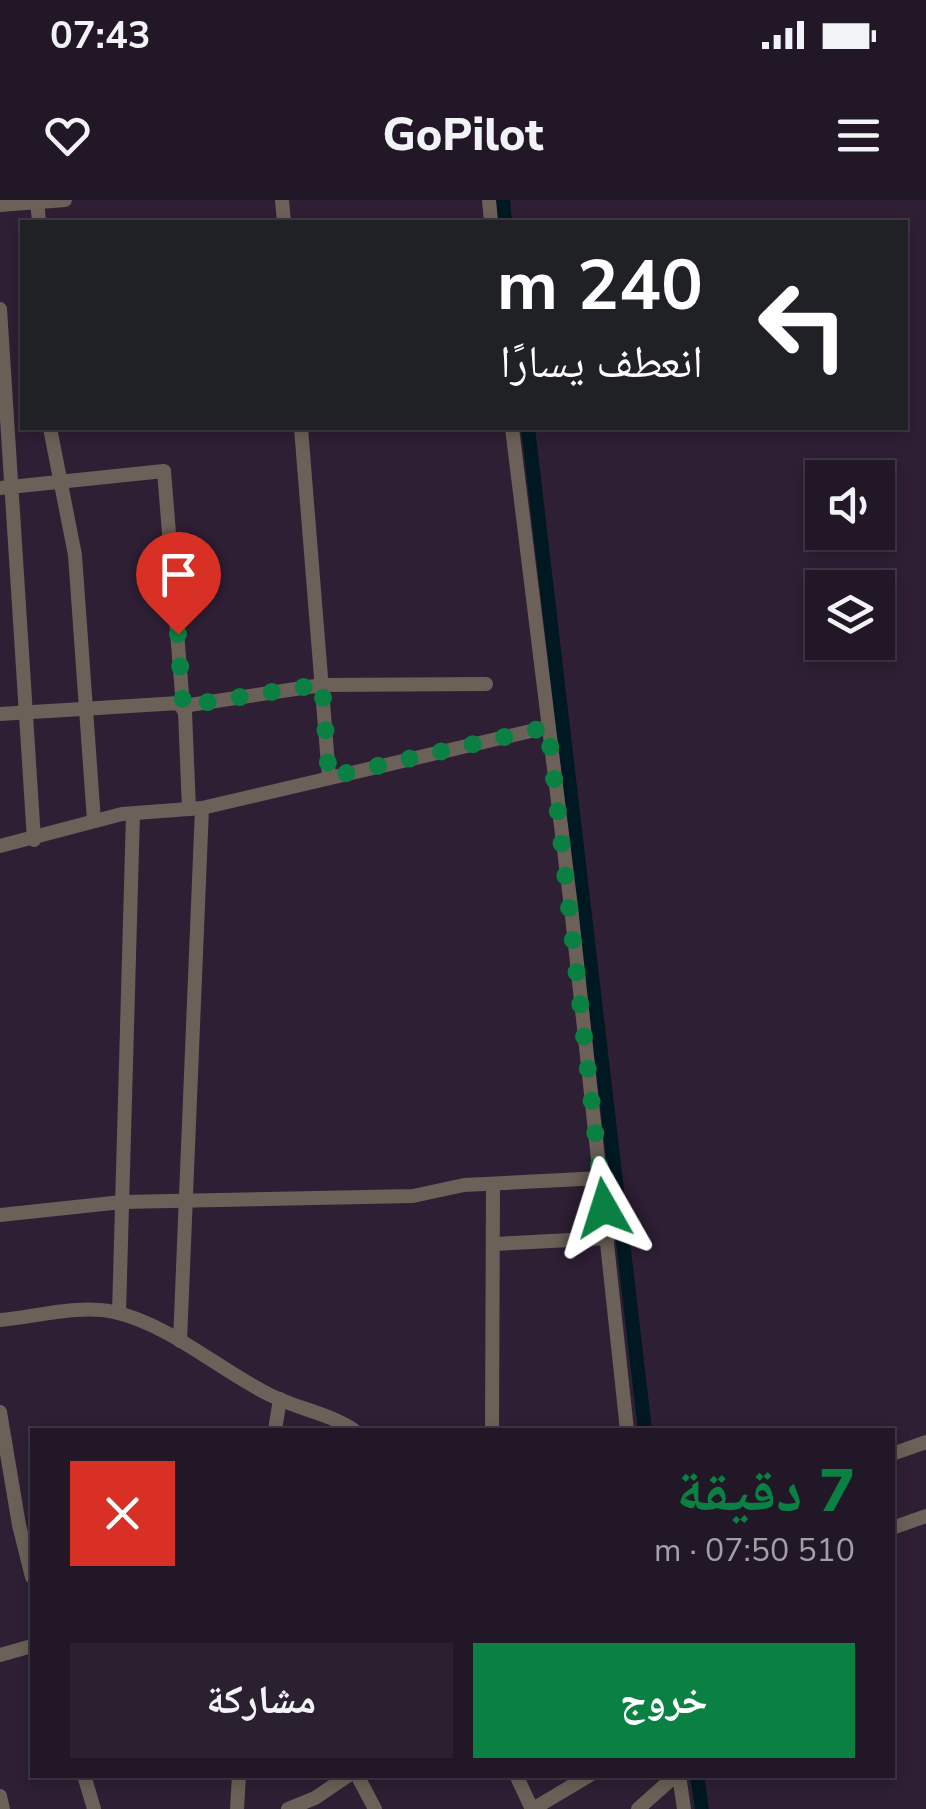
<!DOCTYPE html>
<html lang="ar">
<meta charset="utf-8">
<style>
body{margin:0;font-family:"Nunito Sans","Noto Naskh Arabic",sans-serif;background:#2a202f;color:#f1f3f6;direction:rtl;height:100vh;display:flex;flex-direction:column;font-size:38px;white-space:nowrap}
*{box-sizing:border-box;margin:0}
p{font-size:32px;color:#a29fa7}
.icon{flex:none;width:55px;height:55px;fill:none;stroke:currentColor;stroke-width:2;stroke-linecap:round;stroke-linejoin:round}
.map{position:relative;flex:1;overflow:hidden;direction:ltr}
.panel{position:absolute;left:30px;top:1228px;width:865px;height:350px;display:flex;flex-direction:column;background:#221727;border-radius:0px;box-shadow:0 5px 15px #0003,0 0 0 2px #3f3644;direction:rtl}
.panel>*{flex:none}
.guide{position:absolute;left:20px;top:20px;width:888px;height:210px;border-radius:0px;box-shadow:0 5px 15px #0003,0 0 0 2px #3f3644;direction:rtl;background:#202124;color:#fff;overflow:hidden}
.tools{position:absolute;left:805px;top:260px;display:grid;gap:20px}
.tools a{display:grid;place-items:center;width:90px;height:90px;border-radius:0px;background:#221727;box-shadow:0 5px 15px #0003,0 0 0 2px #3f3644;font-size:50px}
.pin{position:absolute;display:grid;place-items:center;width:85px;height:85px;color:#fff;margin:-102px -42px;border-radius:50% 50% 50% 0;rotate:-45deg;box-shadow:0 0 10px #0007}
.pin .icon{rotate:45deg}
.me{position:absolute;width:110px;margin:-55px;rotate:354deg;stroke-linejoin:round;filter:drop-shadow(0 0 8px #0008)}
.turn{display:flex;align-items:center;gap:35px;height:210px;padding:0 40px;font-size:45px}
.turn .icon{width:130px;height:130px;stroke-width:2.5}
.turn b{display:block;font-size:70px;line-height:85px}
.round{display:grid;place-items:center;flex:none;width:105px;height:105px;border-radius:0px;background:#2a202f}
.headline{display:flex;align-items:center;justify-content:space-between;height:170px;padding:0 40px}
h1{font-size:60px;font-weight:800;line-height:75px;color:#0b8043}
.button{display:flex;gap:20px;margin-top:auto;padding:20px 40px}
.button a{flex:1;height:115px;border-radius:0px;background:#0b8043;color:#fff;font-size:40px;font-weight:800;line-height:115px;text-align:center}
.button a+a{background:#2a202f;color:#f1f3f6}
.status{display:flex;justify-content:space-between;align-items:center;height:70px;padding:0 50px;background:#221727;direction:ltr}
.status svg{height:28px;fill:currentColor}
header{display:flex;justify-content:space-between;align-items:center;height:130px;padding:0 40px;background:#221727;font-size:45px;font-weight:800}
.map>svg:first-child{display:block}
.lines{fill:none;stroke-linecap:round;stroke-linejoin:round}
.canal{stroke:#001821;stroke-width:14}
.street{stroke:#6b6158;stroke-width:14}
.route{stroke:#0b8043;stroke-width:18;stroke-dasharray:0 32.4}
</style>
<div class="status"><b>07:43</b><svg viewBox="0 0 49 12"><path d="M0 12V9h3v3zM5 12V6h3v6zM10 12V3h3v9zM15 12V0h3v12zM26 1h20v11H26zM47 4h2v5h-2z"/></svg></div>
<header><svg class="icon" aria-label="menu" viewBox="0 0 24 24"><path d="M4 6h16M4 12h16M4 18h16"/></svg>GoPilot<svg class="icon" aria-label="heart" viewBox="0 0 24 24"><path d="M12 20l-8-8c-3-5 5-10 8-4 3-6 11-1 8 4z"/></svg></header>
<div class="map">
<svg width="926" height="1609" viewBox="0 0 926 1609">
<rect width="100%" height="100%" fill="#2e1f34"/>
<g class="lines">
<g class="canal">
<polyline points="503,0 505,22"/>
<polyline points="528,228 645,1230"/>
<polyline points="697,1575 702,1609"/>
</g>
<g class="street">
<polyline points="37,0 39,22"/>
<polyline points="282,0 284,22"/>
<polyline points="489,0 491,22"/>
<polyline points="0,5 65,0"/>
<polyline points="0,109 34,640"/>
<polyline points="50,228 75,355 94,621"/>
<polyline points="301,228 329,577"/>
<polyline points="512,228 571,707 627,1230"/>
<polyline points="0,288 164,271 183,506 322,485 486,484"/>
<polyline points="0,514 179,503 185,512 189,609"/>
<polyline points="0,646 122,614 202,608 548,527"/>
<polyline points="0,1015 122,1002 413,996 464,985 601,978"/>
<polyline points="494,1044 608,1038"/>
<polyline points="119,1113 133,614"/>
<path d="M0 1120C35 1117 80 1104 114 1112 171 1125 219 1170 270 1195 298 1209 328 1213 354 1230"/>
<polyline points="180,1141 202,608"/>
<polyline points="0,1212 19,1325 32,1377"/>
<polyline points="275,1230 280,1199"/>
<polyline points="492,1230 493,984"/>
<polyline points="892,1254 926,1242"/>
<polyline points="892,1328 926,1316"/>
<polyline points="0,1455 32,1446"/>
<polyline points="84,1575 94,1609"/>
<polyline points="357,1575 375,1609"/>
<polyline points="516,1575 532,1609"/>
<polyline points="679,1575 684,1609"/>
<polyline points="0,1596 3,1609"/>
<polyline points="237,1609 239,1575"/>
<polyline points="288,1609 315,1598 349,1575"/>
<polyline points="533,1609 590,1575"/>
<polyline points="638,1609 676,1575"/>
</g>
</g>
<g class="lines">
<polyline class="route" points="178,434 183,506 322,484 329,577 548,527 604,1008"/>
</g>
</svg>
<div class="tools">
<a><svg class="icon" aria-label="sound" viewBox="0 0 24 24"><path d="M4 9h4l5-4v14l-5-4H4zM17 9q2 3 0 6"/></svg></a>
<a><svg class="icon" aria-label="layers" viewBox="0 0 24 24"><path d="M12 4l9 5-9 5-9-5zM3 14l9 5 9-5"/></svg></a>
</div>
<div class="pin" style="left:178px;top:434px;background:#d93025"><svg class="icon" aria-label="arrive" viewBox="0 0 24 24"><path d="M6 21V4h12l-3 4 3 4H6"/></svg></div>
<svg class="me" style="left:604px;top:1008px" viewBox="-20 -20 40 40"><path d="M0-17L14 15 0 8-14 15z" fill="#0b8043" stroke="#fff" stroke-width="4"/></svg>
<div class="guide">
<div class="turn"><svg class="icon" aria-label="left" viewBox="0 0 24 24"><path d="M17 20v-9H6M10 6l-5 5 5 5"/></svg><div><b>240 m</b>انعطف يسارًا</div></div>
</div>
<section class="panel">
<div class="headline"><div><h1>7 دقيقة</h1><p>510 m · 07:50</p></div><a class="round" style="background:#d93025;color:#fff"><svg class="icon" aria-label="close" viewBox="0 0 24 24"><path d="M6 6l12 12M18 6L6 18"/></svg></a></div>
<div class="button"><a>خروج</a><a>مشاركة</a></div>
</section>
</div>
